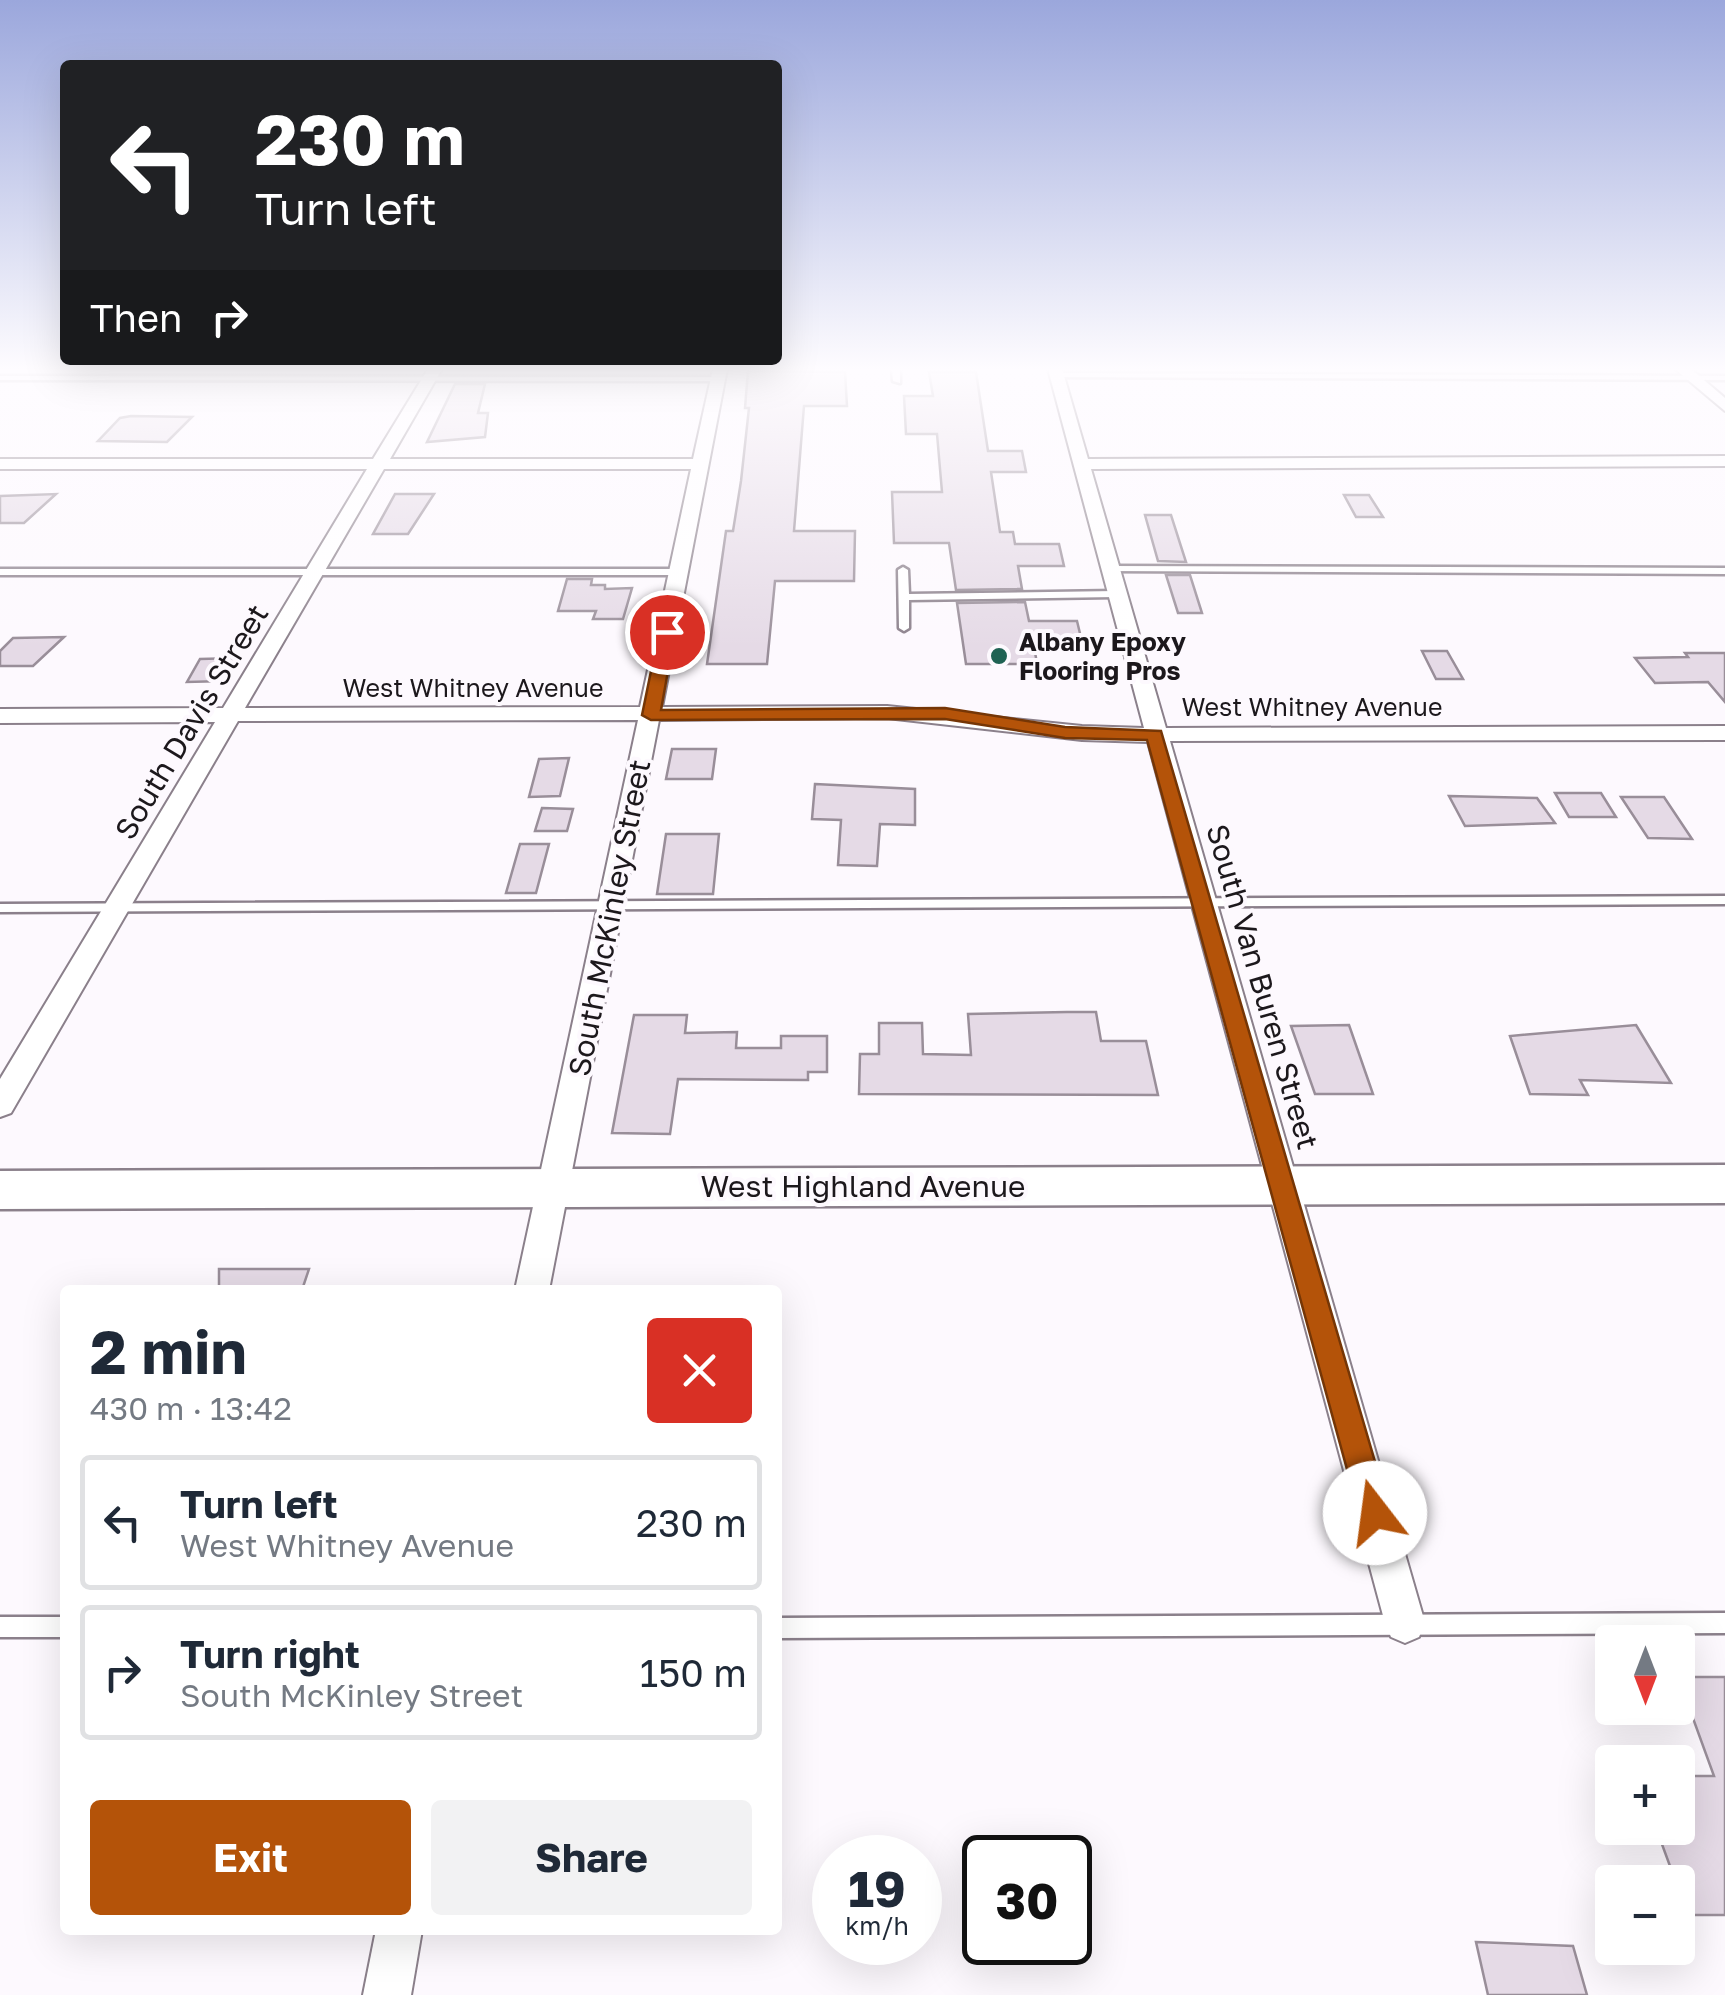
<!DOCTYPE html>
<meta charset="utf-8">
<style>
body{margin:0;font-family:"Golos Text",sans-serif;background:#f2f2f3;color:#1f2937;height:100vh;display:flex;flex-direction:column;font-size:38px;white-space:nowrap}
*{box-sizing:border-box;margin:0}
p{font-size:32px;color:#747a83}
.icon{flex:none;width:55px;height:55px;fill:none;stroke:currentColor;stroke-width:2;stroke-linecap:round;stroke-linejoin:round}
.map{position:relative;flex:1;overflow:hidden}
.panel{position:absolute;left:60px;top:1285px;width:722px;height:650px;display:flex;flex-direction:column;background:#fff;border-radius:10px;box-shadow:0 10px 40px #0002}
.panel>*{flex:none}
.top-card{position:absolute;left:60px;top:60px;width:722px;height:305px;border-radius:10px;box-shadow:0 10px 40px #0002;background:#202124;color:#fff;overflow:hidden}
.needle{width:65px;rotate:180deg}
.fabs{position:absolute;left:1595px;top:1625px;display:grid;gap:20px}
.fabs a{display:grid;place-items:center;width:100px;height:100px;border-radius:10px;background:#fff;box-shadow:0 10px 40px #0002;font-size:50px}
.speed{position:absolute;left:812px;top:1835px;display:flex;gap:20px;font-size:50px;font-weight:700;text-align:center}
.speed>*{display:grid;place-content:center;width:130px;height:130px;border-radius:50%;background:#fff;box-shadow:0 10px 40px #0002;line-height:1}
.speed small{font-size:25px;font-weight:400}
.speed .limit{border:5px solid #111;border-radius:15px;background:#fff;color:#111}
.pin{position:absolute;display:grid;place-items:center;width:85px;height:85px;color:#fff;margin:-42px;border:5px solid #fff;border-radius:50%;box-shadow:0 2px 10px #0007}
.me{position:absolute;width:110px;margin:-55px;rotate:345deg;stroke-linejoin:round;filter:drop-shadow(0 0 8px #0008)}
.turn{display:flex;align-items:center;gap:35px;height:210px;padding:0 30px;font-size:45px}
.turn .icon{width:130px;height:130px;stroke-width:2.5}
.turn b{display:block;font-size:70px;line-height:85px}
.then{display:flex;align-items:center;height:95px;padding:0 30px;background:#0003;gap:20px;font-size:38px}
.round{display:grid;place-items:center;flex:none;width:105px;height:105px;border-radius:10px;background:#f2f2f3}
.summary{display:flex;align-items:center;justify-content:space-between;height:170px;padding:0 30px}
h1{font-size:60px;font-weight:700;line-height:75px}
.cta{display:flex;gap:20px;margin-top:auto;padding:20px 30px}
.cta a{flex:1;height:115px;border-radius:10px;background:#b45309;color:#fff;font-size:40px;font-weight:700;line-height:115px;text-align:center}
.cta a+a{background:#f2f2f3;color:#1f2937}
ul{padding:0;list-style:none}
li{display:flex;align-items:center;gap:30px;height:135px;margin:0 20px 15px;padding:0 10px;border:5px solid #e0e1e3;border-radius:10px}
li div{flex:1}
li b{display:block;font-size:38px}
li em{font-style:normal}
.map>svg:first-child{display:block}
.building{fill:#e5dae6;stroke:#998e99;stroke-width:2.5}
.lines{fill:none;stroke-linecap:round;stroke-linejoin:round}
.lane-casing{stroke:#8b808b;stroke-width:5}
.street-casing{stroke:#8b808b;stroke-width:4}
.secondary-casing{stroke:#8b808b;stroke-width:5}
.lane{fill:#fff;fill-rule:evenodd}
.street{fill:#fff;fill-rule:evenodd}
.secondary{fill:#fff;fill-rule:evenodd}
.route{fill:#b45309;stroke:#753606;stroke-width:2.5}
.poi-dot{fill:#1f6253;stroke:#fdf9fe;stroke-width:4}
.labels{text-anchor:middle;stroke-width:8;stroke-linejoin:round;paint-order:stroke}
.far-poi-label{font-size:25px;font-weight:bold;fill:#1c181c;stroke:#fdf9fe;text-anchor:start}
.far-street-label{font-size:25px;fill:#1c181c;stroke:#fdf9fe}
.street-label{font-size:30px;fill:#1c181c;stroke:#fdf9fe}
</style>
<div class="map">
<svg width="1725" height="1995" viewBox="0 0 1725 1995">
<rect width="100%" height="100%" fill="#fdf9fe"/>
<g class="building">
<polygon points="748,371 845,372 847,406 804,406 794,531 855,531 854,581 775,581 767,664 707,664 726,531 733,531 741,481 749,408 745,408"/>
<polygon points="929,372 976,372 988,451 1022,451 1026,472 991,472 1000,532 1013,532 1015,544 1059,544 1064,566 1018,566 1022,589 956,590 949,543 894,543 892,492 942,492 937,434 906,434 904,396 933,396"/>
<polygon points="455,384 485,384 478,413 488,413 485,437 427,442"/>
<polygon points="131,416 192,417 167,442 98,441 120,418"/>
<polygon points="56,494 24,523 0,523 0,496"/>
<polygon points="395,494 434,494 408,534 373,534"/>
<polygon points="1344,495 1369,495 1383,517 1356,517"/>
<polygon points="1145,515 1171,515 1186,562 1158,561"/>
<polygon points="1166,575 1190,575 1202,613 1178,613"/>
<polygon points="567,579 592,579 591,585 605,585 605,589 632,588 623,619 593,619 596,611 558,611"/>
<polygon points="1025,602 1029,621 1077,621 1083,646 1034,646 1037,664 966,664 957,603"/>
<polygon points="64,637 33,666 0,666 0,651 13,638"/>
<polygon points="1422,651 1447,651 1463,679 1436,679"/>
<polygon points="1685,653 1725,653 1725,702 1708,682 1655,683 1635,658 1688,657"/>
<polygon points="238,658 225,681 187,682 200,659"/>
<polygon points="672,749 716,749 712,779 666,779"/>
<polygon points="569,758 560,796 529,797 539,759"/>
<polygon points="815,784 915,789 915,825 880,824 877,866 838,865 841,820 812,819"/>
<polygon points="1555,793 1601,793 1616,817 1569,817"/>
<polygon points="1449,796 1537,798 1555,823 1465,826"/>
<polygon points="1621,797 1664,797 1692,839 1648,838"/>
<polygon points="542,808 573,809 567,831 535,831"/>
<polygon points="666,834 719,834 713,894 657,894"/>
<polygon points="520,844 549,844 536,893 506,893"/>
<polygon points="1067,1012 1096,1012 1101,1041 1146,1041 1158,1095 859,1094 860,1054 879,1054 879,1023 922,1023 923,1054 971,1055 968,1014"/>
<polygon points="634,1015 687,1015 685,1033 737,1032 736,1048 781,1048 781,1036 827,1036 827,1072 808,1072 808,1080 678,1079 670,1134 612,1133"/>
<polygon points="1349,1025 1373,1094 1315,1094 1291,1026"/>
<polygon points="1636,1025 1671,1083 1580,1080 1588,1095 1530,1094 1510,1036"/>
<polygon points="219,1269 309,1269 302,1290 219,1290"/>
<polygon points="1678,1677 1725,1677 1725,1915 1688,1915 1656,1828 1678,1828 1678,1776 1714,1776"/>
<polygon points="1476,1942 1573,1946 1587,1995 1488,1995"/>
</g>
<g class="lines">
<defs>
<g id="lane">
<polygon points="892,369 900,369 900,383 893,381"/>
<polygon points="1053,373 1725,376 1725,380 1056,377 1052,375"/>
<polygon points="0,376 718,377 722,379 718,381 0,380"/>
<polygon points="1110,566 1725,568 1725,574 1107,571 1107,567"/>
<polygon points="903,567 908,570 909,594 1116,591 1121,594 1116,597 909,600 909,628 904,631 899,628 898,570"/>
<polygon points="0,569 679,569 684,572 679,575 0,575"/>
<polygon points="1725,896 1725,904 0,912 0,904"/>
<polygon points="1725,1613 1725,1633 778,1638 778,1618"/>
<rect x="0" y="1617" width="65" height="20"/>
</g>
<g id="street">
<path d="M428 369H442L390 459H693L713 369H727L662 707 887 706 1082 726 1144 728 1048 369H1062L1088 459 1725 456V466L1091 469 1166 728 1725 726V740L1170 741 1425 1623 1419 1637 1405 1643 1391 1637 1385 1623 1148 742 1082 740 887 718 659 720 549 1290H515L638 720 238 721 11 1113 0 1117V1079L215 722 0 723V709L223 708 367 469H0V459H373ZM384 469H691L640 707 245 708Z"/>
<polygon points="1675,369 1691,369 1725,398 1725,411"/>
<polygon points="376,1930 422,1930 411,1995 363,1995"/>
</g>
<polygon id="secondary" points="1725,1165 1725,1203 0,1209 0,1171"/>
</defs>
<use href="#lane" class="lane-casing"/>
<use href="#street" class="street-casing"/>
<use href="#secondary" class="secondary-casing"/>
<use href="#lane" class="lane"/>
<use href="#street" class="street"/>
<use href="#secondary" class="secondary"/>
</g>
<linearGradient id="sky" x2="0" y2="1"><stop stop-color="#9ba7dc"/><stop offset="0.57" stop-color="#fefcff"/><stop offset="1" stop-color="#fefcff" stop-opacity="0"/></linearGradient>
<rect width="1725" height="648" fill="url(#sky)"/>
<polygon class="route" points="667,627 675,632 661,710 945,708 1065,727 1161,731 1390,1513 1386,1524 1375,1529 1364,1524 1359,1513 1147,740 1065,738 945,719 651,720 642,715 659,632"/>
<circle class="poi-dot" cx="999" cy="656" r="10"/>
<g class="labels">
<g class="far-poi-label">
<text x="1019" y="651">Albany Epoxy<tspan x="1019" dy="29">Flooring Pros</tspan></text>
</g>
<g class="far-street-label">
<text x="473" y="697">West Whitney Avenue</text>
<text x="1312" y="716">West Whitney Avenue</text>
</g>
<g class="street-label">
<text transform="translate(192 722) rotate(-59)" y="10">South Davis Street</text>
<text transform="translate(610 918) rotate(-79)" y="10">South McKinley Street</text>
<text transform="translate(1262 987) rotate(74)" y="10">South Van Buren Street</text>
<text x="863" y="1197">West Highland Avenue</text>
</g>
</g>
</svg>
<div class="fabs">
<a><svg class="needle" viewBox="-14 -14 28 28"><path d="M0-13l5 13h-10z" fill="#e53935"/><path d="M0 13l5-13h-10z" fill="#747a83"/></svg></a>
<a>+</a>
<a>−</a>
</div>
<div class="speed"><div>19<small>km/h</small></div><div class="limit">30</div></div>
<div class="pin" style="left:667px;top:632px;background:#d93025"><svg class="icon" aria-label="arrive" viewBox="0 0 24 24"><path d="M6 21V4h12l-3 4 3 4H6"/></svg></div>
<svg class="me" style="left:1375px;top:1513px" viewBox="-20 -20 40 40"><circle r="19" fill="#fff"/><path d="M0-13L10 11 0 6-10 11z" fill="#b45309"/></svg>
<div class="top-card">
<div class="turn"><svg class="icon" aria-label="left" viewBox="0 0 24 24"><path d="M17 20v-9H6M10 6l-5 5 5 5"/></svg><div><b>230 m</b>Turn left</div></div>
<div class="then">Then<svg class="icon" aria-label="right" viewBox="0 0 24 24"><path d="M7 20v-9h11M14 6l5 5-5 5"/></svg></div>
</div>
<section class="panel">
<div class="summary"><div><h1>2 min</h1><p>430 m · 13:42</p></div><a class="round" style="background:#d93025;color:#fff"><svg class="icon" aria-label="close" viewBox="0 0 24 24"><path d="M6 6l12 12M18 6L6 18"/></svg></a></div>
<ul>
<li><svg class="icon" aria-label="left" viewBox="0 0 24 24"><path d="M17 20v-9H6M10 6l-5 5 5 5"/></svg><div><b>Turn left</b><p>West Whitney Avenue</p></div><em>230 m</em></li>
<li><svg class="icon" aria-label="right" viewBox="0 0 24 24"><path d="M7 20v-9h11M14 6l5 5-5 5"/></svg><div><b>Turn right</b><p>South McKinley Street</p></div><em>150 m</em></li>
</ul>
<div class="cta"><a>Exit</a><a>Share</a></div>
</section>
</div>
